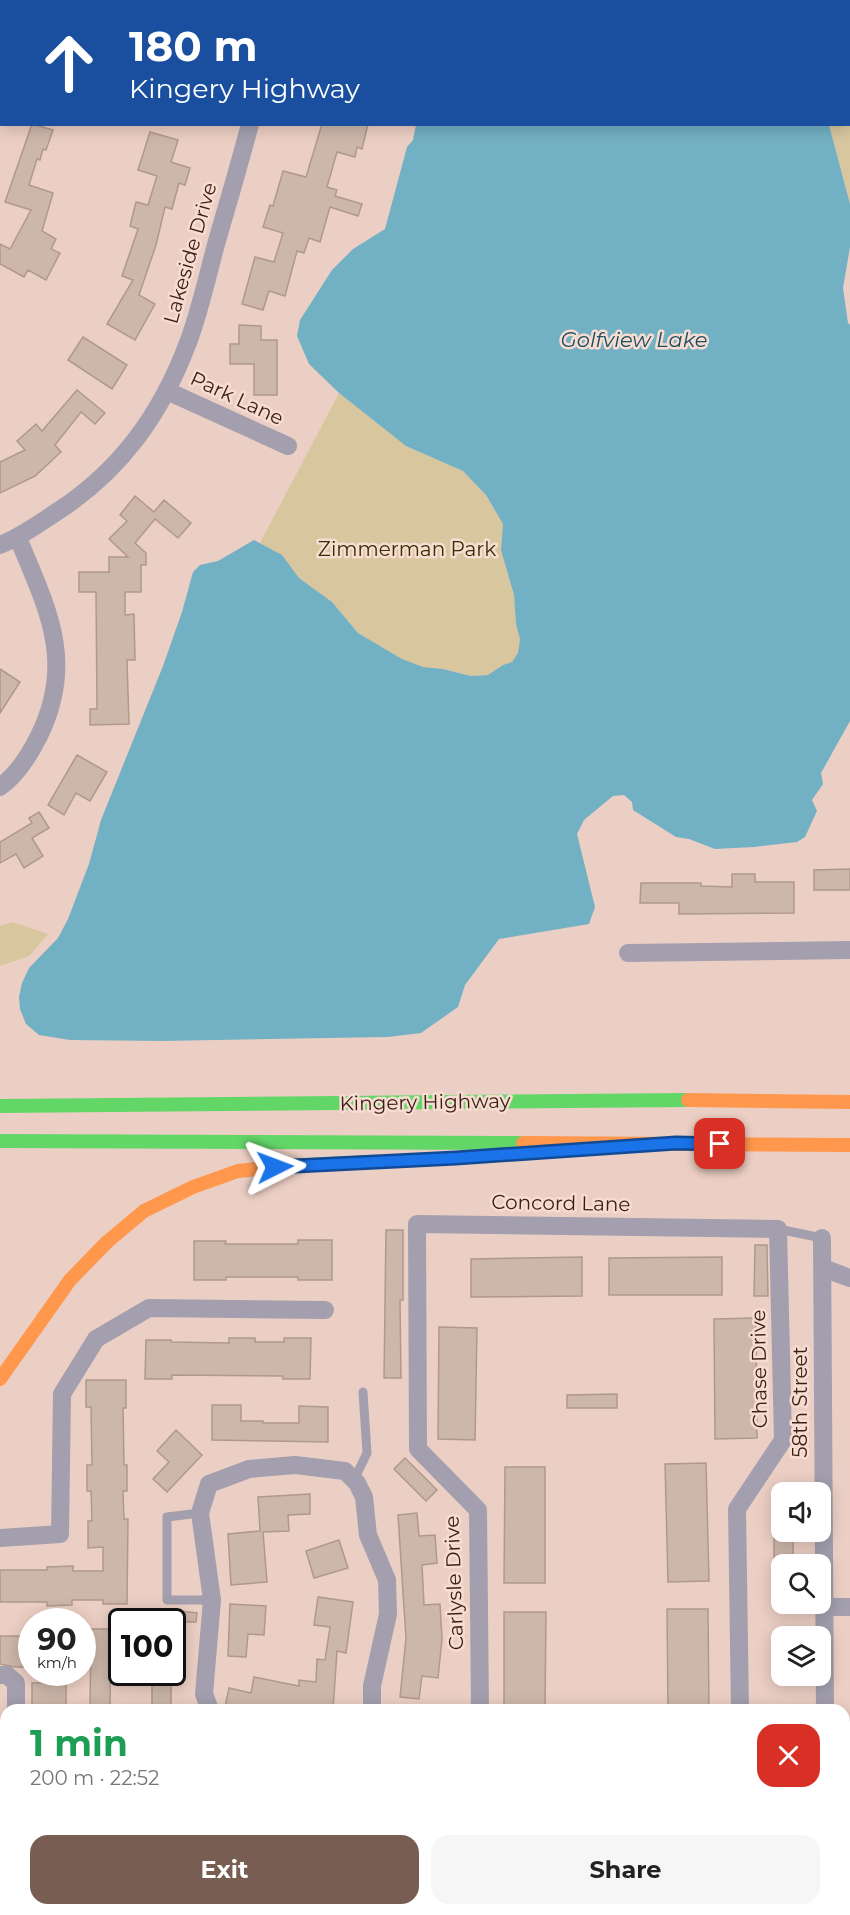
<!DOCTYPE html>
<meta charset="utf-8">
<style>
body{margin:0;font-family:Montserrat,sans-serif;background:#f6f6f6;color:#222;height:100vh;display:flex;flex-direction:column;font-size:22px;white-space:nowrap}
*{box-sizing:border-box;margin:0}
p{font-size:20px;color:#767676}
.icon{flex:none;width:33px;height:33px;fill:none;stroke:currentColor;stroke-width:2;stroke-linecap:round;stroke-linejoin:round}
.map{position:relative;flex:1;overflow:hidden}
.drawer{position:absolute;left:0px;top:1704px;width:850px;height:212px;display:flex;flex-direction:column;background:#fff;border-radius:18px 18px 0 0;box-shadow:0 3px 15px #0003}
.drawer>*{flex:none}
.banner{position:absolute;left:0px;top:0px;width:850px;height:126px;box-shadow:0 3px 15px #0003;background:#1a4fa0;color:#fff;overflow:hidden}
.fabs{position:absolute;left:771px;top:1482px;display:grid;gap:12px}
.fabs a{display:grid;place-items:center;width:60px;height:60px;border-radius:12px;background:#fff;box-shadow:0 3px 15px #0003;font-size:30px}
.speed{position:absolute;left:18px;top:1608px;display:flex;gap:12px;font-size:30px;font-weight:700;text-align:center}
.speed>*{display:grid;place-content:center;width:78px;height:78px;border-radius:50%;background:#fff;box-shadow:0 3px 15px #0003;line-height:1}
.speed small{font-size:15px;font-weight:400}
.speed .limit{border:3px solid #111;border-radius:9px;background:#fff;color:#111}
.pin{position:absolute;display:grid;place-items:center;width:51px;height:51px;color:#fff;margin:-26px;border-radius:12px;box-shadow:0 3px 9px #0006}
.me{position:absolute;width:66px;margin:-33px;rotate:87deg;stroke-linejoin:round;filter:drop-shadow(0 0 4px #0008)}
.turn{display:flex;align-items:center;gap:21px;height:126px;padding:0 30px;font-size:27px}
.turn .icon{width:78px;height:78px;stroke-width:2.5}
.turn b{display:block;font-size:42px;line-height:51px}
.round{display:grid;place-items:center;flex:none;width:63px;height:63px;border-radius:18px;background:#f6f6f6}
.head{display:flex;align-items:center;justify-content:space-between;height:102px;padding:0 30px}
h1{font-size:36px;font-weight:700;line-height:45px;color:#1e9e55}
.action{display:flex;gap:12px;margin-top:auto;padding:12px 30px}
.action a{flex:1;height:69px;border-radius:18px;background:#775d52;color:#fff;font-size:24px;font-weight:700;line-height:69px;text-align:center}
.action a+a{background:#f6f6f6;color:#222}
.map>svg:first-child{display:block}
.green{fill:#d7c69e}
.water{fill:#72b0c3}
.building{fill:#cdb7aa;stroke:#af998b;stroke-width:1.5}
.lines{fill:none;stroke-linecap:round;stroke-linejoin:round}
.lane{stroke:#a39fae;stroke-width:9}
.street{stroke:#a39fae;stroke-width:18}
.fast{stroke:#63d668;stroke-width:14}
.slow{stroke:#ff974d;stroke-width:14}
.route-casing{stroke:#114b97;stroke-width:15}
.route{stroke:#1a73e8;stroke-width:10}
.labels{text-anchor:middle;stroke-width:5;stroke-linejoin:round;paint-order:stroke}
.street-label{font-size:20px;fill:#381f15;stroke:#f8dcd2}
.park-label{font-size:20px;fill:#353001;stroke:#f8dcd2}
.water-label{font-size:21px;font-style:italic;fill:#195061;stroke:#f8dcd2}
</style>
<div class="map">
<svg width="850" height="1915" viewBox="0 0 850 1915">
<rect width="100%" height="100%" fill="#eccfc4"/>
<g class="green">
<polygon points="804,0 850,0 850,204 829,125 849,124 849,2"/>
<polygon points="339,393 406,446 463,471 486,495 503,524 501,550 514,595 516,624 520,639 518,653 512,662 503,665 488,675 471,676 443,669 423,667 402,659 358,633 332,602 299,578 282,555 260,543"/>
<polygon points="13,922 48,934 29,956 0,966 0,926"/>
</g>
<g class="water">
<polygon points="390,0 804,0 804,1 391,2"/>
<polygon points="416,125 829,125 850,204 850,247 843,288 848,323 850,325 850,721 821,773 823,784 812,800 817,811 805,837 797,842 754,847 715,849 689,839 676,837 633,810 632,802 624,795 613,796 584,820 577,834 595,907 589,924 499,939 465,985 458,1007 421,1033 388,1037 162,1041 70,1040 39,1035 26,1024 20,1009 19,997 22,983 29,968 58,938 68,919 89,864 101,820 163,666 182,612 193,572 200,565 218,561 254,540 282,555 299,578 332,602 358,633 402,659 423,667 443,669 471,676 488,675 503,665 512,662 518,653 520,639 516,624 514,595 501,550 503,524 486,495 463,471 406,446 339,393 309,364 297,336 300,320 332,270 353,249 385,229 407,147 413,140"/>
<polygon points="520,1910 602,1910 603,1915 520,1915"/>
</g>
<g class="building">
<polygon points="32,124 53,130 46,150 43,149 40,160 37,159 29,185 53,193 42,231 56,239 51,249 60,253 46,280 28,270 24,277 0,264 0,244 10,249 31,210 5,202"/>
<polygon points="322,124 368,124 362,149 357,147 355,157 337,152 327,187 337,190 335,196 362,204 358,216 330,207 320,242 309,238 304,253 297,251 285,296 269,291 263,310 242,304 255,257 274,262 283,233 263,227 270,205 273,206 283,171 306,177"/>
<polygon points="150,132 178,140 171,162 190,168 185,185 179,183 172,209 165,207 156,245 139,295 155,304 135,340 107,324 133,280 122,276 138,229 130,226 136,202 148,205 157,176 138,170"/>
<polygon points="239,325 261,326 261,340 277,340 277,395 254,395 254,364 230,364 230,344 239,344"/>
<polygon points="83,337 127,365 112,389 68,360"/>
<polygon points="77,390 105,413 95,424 81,412 55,445 61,452 35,476 0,493 0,462 25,450 17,441 36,424 42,431"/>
<polygon points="135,496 154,512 164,500 191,523 178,538 155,519 135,543 146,553 146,565 141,565 141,592 125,592 125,615 134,614 135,660 127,660 129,724 90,725 90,709 97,709 96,592 79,592 79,572 109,572 109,557 128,557 109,539 127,521 120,515"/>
<polygon points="0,669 20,682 0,713"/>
<polygon points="77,755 107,772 90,801 76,793 64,815 48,805"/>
<polygon points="39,812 49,828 32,838 43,856 24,868 16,854 0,863 0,842 32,823 29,818"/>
<polygon points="850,869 850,890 814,890 814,870"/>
<polygon points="732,874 755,874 755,882 794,882 794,913 679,914 679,903 640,903 641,883 701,883 701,886 732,887"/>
<polygon points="386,1230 403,1230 403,1300 400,1300 401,1378 384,1378"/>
<polygon points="298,1240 332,1240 332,1280 298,1280 298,1277 226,1277 226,1280 194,1280 194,1241 226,1241 225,1244 298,1244"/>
<polygon points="755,1245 767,1245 768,1296 754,1296"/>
<polygon points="582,1257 582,1296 471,1297 471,1259"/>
<polygon points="722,1257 722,1295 609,1295 609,1258"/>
<polygon points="756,1318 757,1438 715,1439 714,1319"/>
<polygon points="439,1327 477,1328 475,1440 438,1439"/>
<polygon points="229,1338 255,1338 255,1342 284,1342 284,1338 311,1338 310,1379 283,1379 283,1376 172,1375 172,1379 145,1379 146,1340 171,1340 171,1342 229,1343"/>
<polygon points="86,1380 126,1380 126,1408 123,1408 124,1465 127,1465 127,1491 123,1491 124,1519 128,1519 127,1604 103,1604 103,1600 72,1600 72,1605 47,1606 47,1602 0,1602 0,1570 47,1570 47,1567 73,1566 73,1571 103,1571 103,1547 88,1548 88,1521 92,1521 91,1491 87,1491 87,1465 92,1465 91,1407 86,1407"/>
<polygon points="617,1394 617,1408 567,1408 567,1395"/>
<polygon points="212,1405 241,1405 241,1421 263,1421 263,1423 299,1423 299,1406 328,1407 328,1442 212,1440"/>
<polygon points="176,1430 202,1455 167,1492 153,1479 169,1462 157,1451"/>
<polygon points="405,1458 437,1490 426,1501 394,1469"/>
<polygon points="706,1463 709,1581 668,1582 665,1464"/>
<polygon points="505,1467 545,1467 545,1583 504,1583"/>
<polygon points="310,1494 310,1514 288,1515 289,1531 263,1532 267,1582 231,1585 228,1534 260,1531 258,1497"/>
<polygon points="417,1513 419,1536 435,1535 437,1563 422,1565 424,1605 440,1604 442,1639 438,1678 422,1676 419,1699 400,1697 406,1638 398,1515"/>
<rect x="774" y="1532" width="19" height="32"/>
<polygon points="339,1540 348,1568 314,1578 306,1551"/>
<polygon points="318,1597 353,1602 346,1653 337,1651 333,1710 277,1707 277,1710 239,1710 225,1707 229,1688 251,1693 254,1677 299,1686 299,1680 316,1682 317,1659 325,1660 330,1627 314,1625"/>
<polygon points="230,1604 266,1606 264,1635 248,1634 246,1657 228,1656"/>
<polygon points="160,1609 197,1613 196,1622 158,1622"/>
<polygon points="667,1609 708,1609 709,1710 668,1710"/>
<polygon points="504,1612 546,1612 545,1710 504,1710"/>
<polygon points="91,1629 111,1629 110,1710 90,1710"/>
<polygon points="0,1636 32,1636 32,1667 15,1667 0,1664"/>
<rect x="32" y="1683" width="34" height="27"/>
<rect x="152" y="1683" width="19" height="27"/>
</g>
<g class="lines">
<g class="lane">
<polyline points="778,1229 822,1238"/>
<polyline points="354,1480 367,1453 363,1392"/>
<polyline points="200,1513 167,1517 167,1600 212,1600"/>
<polyline points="497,1910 497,1915"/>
</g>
<g class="street">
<polyline points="22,2 23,0"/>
<polyline points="280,2 280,0"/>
<polyline points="0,82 2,77"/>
<polyline points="167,391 288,446"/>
<path d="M0 545C20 537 37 525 55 513 121 471 162 413 189 340 200 310 207 278 215 248 227 206 239 166 250 124"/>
<path d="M0 787C17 775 30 754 39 736 76 661 47 608 18 538"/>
<polyline points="628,953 850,950"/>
<polyline points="822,1238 825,1710"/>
<polyline points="823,1268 850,1278"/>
<polyline points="0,1538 60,1534 62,1394 96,1339 149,1308 325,1310"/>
<polyline points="824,1607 850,1607"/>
<polyline points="0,1675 7,1675 16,1683 16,1710"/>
<polyline points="210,1710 204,1694 212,1600 200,1513 209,1484 249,1469 295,1465 345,1471 357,1483 364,1497 368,1535 387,1580 388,1614 372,1686 372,1710"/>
<polyline points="480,1710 478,1510 418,1449 417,1224 778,1229 783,1440 737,1509 740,1710"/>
<polyline points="844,1832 850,1832"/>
<polyline points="0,1841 6,1841"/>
<polyline points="148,1910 148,1915"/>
<polyline points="374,1910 374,1915"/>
</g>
<g class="fast">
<polyline points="0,1106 688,1100"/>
<polyline points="0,1141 523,1143"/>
<polyline points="286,1166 374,1162"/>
</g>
<g class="slow">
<polyline points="688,1100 850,1102"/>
<polyline points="523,1143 850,1145"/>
<polyline points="0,1379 70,1280 107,1242 144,1211 193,1187 238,1171 286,1166"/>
</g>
</g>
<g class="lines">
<defs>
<polyline id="route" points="275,1167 456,1158 676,1143 720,1144"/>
</defs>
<use href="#route" class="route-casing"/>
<use href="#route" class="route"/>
</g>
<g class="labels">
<g class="street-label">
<text transform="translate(190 253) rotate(-74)" y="7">Lakeside Drive</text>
<text transform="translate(237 398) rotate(25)" y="7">Park Lane</text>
<text transform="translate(425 1102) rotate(-1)" y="7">Kingery Highway</text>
<text transform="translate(561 1203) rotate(1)" y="7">Concord Lane</text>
<text transform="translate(759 1369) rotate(-91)" y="7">Chase Drive</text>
<text transform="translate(800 1402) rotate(-90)" y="7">58th Street</text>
<text transform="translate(454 1583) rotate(-92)" y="7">Carlysle Drive</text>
</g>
<g class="park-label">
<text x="407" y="556">Zimmerman Park</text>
</g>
<g class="water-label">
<text x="634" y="347">Golfview Lake</text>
</g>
</g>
</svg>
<div class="fabs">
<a><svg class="icon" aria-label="sound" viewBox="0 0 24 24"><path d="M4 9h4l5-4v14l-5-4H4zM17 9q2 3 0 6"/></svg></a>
<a><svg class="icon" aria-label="search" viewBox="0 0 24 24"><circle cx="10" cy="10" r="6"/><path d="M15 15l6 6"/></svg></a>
<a><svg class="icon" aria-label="layers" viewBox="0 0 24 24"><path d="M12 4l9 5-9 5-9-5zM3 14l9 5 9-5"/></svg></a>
</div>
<div class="speed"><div>90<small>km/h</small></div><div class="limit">100</div></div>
<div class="pin" style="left:720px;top:1144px;background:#d93025"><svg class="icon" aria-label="arrive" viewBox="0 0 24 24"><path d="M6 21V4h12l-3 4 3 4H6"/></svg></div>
<svg class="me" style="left:275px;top:1167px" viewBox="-20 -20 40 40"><path d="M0-17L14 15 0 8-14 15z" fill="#1a73e8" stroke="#fff" stroke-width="4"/></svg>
<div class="banner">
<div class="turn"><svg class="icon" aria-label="ahead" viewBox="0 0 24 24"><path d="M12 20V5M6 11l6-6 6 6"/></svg><div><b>180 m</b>Kingery Highway</div></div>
</div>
<section class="drawer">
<div class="head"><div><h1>1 min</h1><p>200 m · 22:52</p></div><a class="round" style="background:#d93025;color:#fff"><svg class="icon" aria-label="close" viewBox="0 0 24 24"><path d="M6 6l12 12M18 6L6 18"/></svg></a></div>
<div class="action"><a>Exit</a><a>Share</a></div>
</section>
</div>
